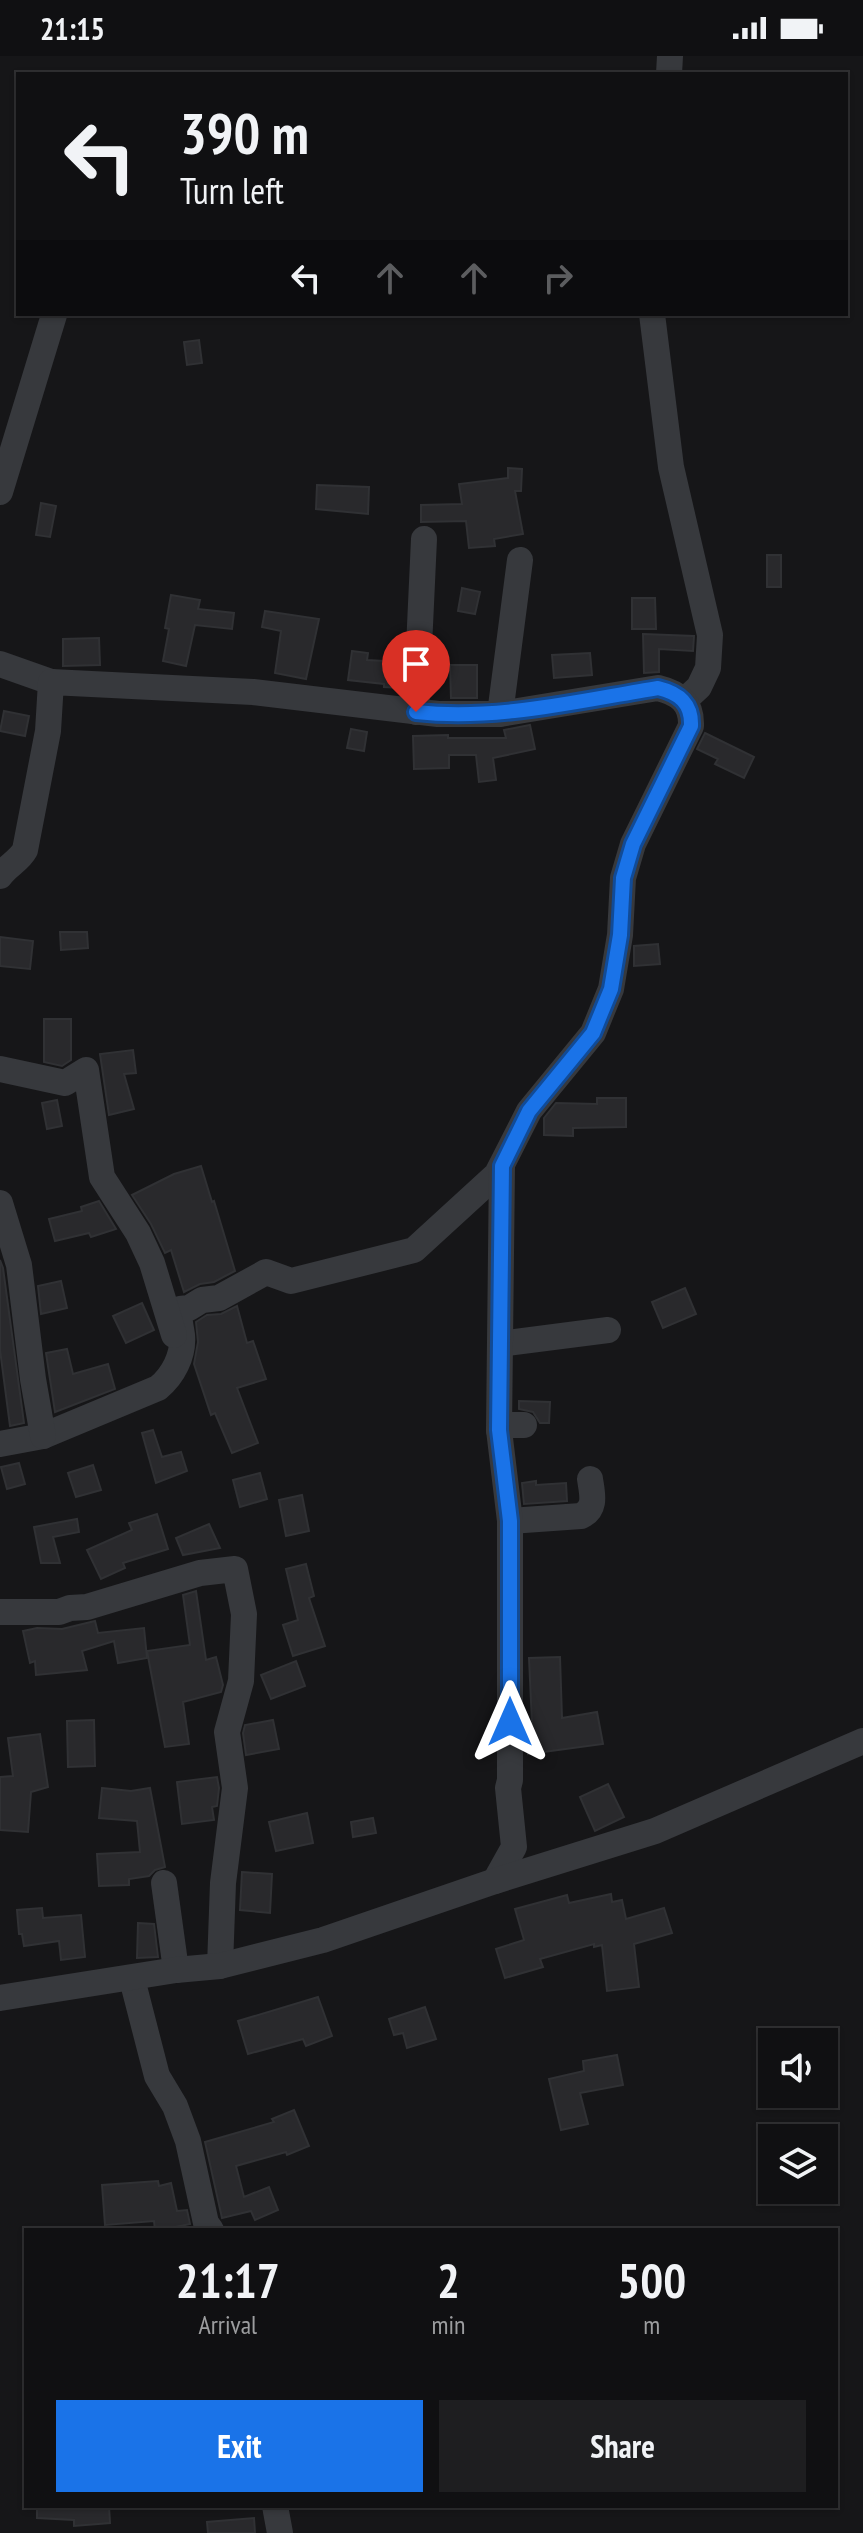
<!DOCTYPE html>
<style>
body{margin:0;font-family:"PT Sans Narrow",sans-serif;background:#1e1e20;color:#f1f3f6;height:100vh;display:flex;flex-direction:column;font-size:30px;white-space:nowrap}
*{box-sizing:border-box;margin:0}
p{font-size:26px;color:#9c9d9f}
.icon{flex:none;width:44px;height:44px;fill:none;stroke:currentColor;stroke-width:2;stroke-linecap:round;stroke-linejoin:round}
.map{position:relative;flex:1;overflow:hidden}
.drawer{position:absolute;left:24px;top:2172px;width:814px;height:280px;display:flex;flex-direction:column;background:#101012;border-radius:0px;box-shadow:0 2px 6px #0004,0 0 0 2px #303032}
.drawer>*{flex:none}
.banner{position:absolute;left:16px;top:16px;width:832px;height:244px;border-radius:0px;box-shadow:0 2px 6px #0004,0 0 0 2px #303032;background:#101012;color:#f1f3f6;overflow:hidden}
.buttons{position:absolute;left:758px;top:1972px;display:grid;gap:16px}
.buttons a{display:grid;place-items:center;width:80px;height:80px;border-radius:0px;background:#101012;box-shadow:0 2px 6px #0004,0 0 0 2px #303032;font-size:40px}
.pin{position:absolute;display:grid;place-items:center;width:68px;height:68px;color:#fff;margin:-82px -34px;border-radius:50% 50% 50% 0;rotate:-45deg;box-shadow:0 0 8px #0007}
.pin .icon{rotate:45deg}
.me{position:absolute;width:88px;margin:-44px;rotate:0deg;stroke-linejoin:round;filter:drop-shadow(0 0 6px #0008)}
.turn{display:flex;align-items:center;gap:28px;height:168px;padding:0 32px;font-size:36px}
.turn .icon{width:104px;height:104px;stroke-width:2.5}
.turn b{display:block;font-size:56px;line-height:68px}
.lanes{display:flex;align-items:center;height:76px;padding:0 32px;background:#0003;justify-content:center;gap:40px;direction:ltr}
.lanes .off{opacity:.35}
.eta{display:flex;justify-content:space-evenly;align-items:center;height:136px;text-align:center}
.eta b{font-size:48px;font-weight:700;line-height:56px}
.action{display:flex;gap:16px;margin-top:auto;padding:16px 32px}
.action a{flex:1;height:92px;border-radius:0px;background:#1a73e8;color:#fff;font-size:32px;font-weight:700;line-height:92px;text-align:center}
.action a+a{background:#1e1e20;color:#f1f3f6}
.status{display:flex;justify-content:space-between;align-items:center;height:56px;padding:0 40px;background:#101012;direction:ltr}
.status svg{height:22px;fill:currentColor}
.map>svg:first-child{display:block}
.building{fill:#29292c;stroke:#303134;stroke-width:2}
.lines{fill:none;stroke-linecap:round;stroke-linejoin:round}
.minor{stroke:#37393d;stroke-width:26}
.route-casing{stroke:#114b97;stroke-width:20}
.route{stroke:#1a73e8;stroke-width:14}
</style>
<div class="status"><b>21:15</b><svg viewBox="0 0 49 12"><path d="M0 12V9h3v3zM5 12V6h3v6zM10 12V3h3v9zM15 12V0h3v12zM26 1h20v11H26zM47 4h2v5h-2z"/></svg></div>
<div class="map">
<svg width="863" height="2477" viewBox="0 0 863 2477">
<rect width="100%" height="100%" fill="#161618"/>
<g class="building">
<polygon points="199,284 202,307 187,309 184,286"/>
<polygon points="508,412 522,413 521,435 515,435 523,478 494,483 495,490 469,492 466,465 421,466 421,449 462,448 459,428 508,422"/>
<polygon points="317,429 369,431 368,458 316,453"/>
<polygon points="41,447 56,450 50,481 36,479"/>
<rect x="767" y="499" width="14" height="32"/>
<polygon points="462,532 480,536 475,558 458,555"/>
<polygon points="171,539 200,544 198,553 234,557 232,573 195,569 186,610 163,605 169,573 165,572"/>
<polygon points="632,542 655,542 656,573 632,573"/>
<polygon points="265,555 319,563 306,623 275,617 281,575 262,571"/>
<polygon points="643,578 694,580 693,595 659,593 659,616 644,617"/>
<polygon points="99,582 100,609 63,610 63,583"/>
<polygon points="352,595 368,597 367,604 402,606 401,632 384,631 384,628 348,624"/>
<polygon points="590,597 592,619 554,622 552,599"/>
<polygon points="450,609 477,609 477,642 451,642"/>
<polygon points="4,655 29,660 25,680 0,675"/>
<polygon points="530,669 535,693 493,702 496,724 479,726 476,699 449,699 449,712 414,713 413,680 448,679 448,682 506,682 504,674"/>
<polygon points="351,673 367,676 364,695 347,692"/>
<polygon points="705,677 754,701 744,722 715,708 718,703 697,693"/>
<polygon points="60,876 87,876 88,892 61,894"/>
<polygon points="0,881 33,885 30,913 0,910"/>
<polygon points="658,888 660,908 634,910 634,890"/>
<polygon points="44,963 71,963 71,1004 62,1010 44,1006"/>
<polygon points="133,994 136,1017 124,1018 134,1053 109,1059 100,998"/>
<polygon points="597,1042 626,1042 626,1071 573,1072 573,1080 544,1079 544,1062 556,1047 597,1048"/>
<polygon points="57,1044 62,1070 47,1073 42,1047"/>
<polygon points="201,1110 212,1146 214,1145 235,1215 214,1226 200,1228 184,1236 171,1194 165,1197 151,1168 132,1139 174,1118"/>
<polygon points="99,1145 116,1173 91,1181 89,1177 55,1185 49,1163 82,1155 81,1151"/>
<polygon points="0,1204 3,1212 24,1367 10,1370 0,1294"/>
<polygon points="61,1225 67,1252 41,1258 38,1230"/>
<polygon points="685,1232 696,1258 663,1272 652,1246"/>
<polygon points="142,1247 154,1274 126,1287 113,1260"/>
<polygon points="237,1250 247,1287 253,1285 266,1323 237,1332 258,1387 232,1397 215,1357 211,1359 194,1308 198,1286 196,1266 207,1259 221,1258"/>
<polygon points="67,1293 73,1318 108,1308 115,1333 55,1356 46,1297"/>
<polygon points="519,1345 550,1346 549,1367 540,1367 533,1356 519,1353"/>
<polygon points="153,1374 162,1401 181,1396 187,1415 156,1427 142,1377"/>
<polygon points="19,1407 25,1428 7,1433 1,1411"/>
<polygon points="93,1409 101,1434 76,1441 68,1417"/>
<polygon points="260,1417 267,1443 240,1451 233,1424"/>
<polygon points="536,1425 536,1429 566,1427 567,1445 524,1448 522,1427"/>
<polygon points="302,1439 309,1475 286,1480 279,1444"/>
<polygon points="157,1458 168,1493 123,1507 125,1512 101,1523 87,1494 132,1474 129,1467"/>
<polygon points="77,1463 79,1476 53,1481 60,1507 41,1507 34,1471"/>
<polygon points="209,1468 220,1492 183,1499 176,1482"/>
<polygon points="306,1508 314,1540 309,1542 325,1590 293,1600 283,1569 298,1564 286,1513"/>
<polygon points="196,1535 206,1604 216,1601 223,1629 221,1636 183,1646 189,1688 165,1691 147,1595 190,1589 183,1539"/>
<polygon points="95,1565 98,1577 144,1572 147,1602 118,1607 114,1585 82,1595 87,1614 36,1619 35,1605 30,1607 23,1575 37,1572 62,1573"/>
<polygon points="560,1601 562,1662 597,1656 603,1688 528,1698 526,1668 532,1668 529,1602"/>
<polygon points="296,1605 305,1630 271,1643 261,1619"/>
<polygon points="94,1664 95,1710 68,1711 67,1665"/>
<polygon points="273,1664 279,1693 246,1699 243,1677 245,1669"/>
<polygon points="40,1678 48,1731 31,1736 28,1776 0,1774 0,1721 13,1720 8,1682"/>
<polygon points="217,1721 219,1732 217,1750 212,1751 214,1764 182,1768 177,1726"/>
<polygon points="608,1728 624,1761 595,1775 580,1741"/>
<polygon points="102,1732 131,1735 150,1732 165,1811 155,1814 149,1820 129,1823 129,1829 99,1830 97,1798 140,1796 137,1765 99,1762"/>
<polygon points="307,1757 313,1787 276,1795 269,1766"/>
<polygon points="373,1762 376,1777 353,1781 351,1766"/>
<polygon points="242,1816 272,1818 270,1857 240,1854"/>
<polygon points="611,1838 612,1846 622,1844 626,1863 664,1852 672,1877 634,1888 639,1931 607,1935 602,1889 594,1891 594,1888 540,1903 543,1911 505,1922 496,1893 524,1884 515,1853 567,1839 569,1847"/>
<polygon points="42,1852 43,1862 81,1859 85,1901 61,1904 59,1885 24,1890 22,1878 19,1878 17,1854"/>
<polygon points="138,1867 154,1868 158,1901 137,1902"/>
<polygon points="318,1941 332,1980 306,1990 303,1983 248,1998 238,1965"/>
<polygon points="425,1951 436,1983 407,1992 403,1977 394,1979 389,1963"/>
<polygon points="617,1999 623,2029 580,2037 588,2068 561,2074 549,2023 584,2015 583,2005"/>
<polygon points="294,2054 309,2090 287,2099 286,2096 236,2110 244,2141 269,2131 278,2154 255,2164 251,2155 222,2162 205,2086 274,2066 272,2063"/>
<polygon points="158,2125 159,2130 171,2127 177,2155 187,2154 190,2168 161,2174 155,2174 154,2165 105,2169 102,2129"/>
<polygon points="37,2450 109,2450 110,2467 74,2470 74,2464 37,2462"/>
<polygon points="254,2462 255,2477 208,2477 207,2466"/>
</g>
<g class="lines">
<g class="minor">
<polyline points="669,18 670,0"/>
<polyline points="652,258 671,411 710,579 708,612 699,631 685,644"/>
<polyline points="0,436 54,259"/>
<polyline points="0,608 51,626"/>
<polyline points="416,656 424,483"/>
<polyline points="500,658 520,504"/>
<path d="M0 820C8 809 19 805 25 794L48 675 51 626 253 636 438 658H500L658 632C679 637 692 647 691 670L633 788 623 822 620 879 611 933 593 977 529 1055 497 1118 414 1194 291 1225 266 1216 219 1242 202 1244 189 1252 180 1253C178 1263 181 1270 182 1279 184 1299 173 1320 158 1332L43 1380 0 1388"/>
<polyline points="0,1013 65,1027 86,1014 102,1121 138,1177 152,1207 174,1279"/>
<polyline points="0,1147 19,1209 33,1323 43,1380"/>
<polyline points="500,1288 608,1274"/>
<polyline points="499,1374 502,1110"/>
<path d="M510 1465 581 1460C597 1453 592 1437 590 1423"/>
<polyline points="0,1556 59,1556 70,1552 87,1551 200,1517 235,1513 244,1558 241,1625 227,1676 235,1732 223,1827 220,1910"/>
<polyline points="495,1825 514,1791 508,1732 510,1724 510,1465 499,1374 505,1369 524,1369"/>
<polyline points="164,1827 176,1914"/>
<polyline points="132,1923 157,2020 175,2050 188,2085 206,2167 211,2174"/>
<polyline points="0,1942 176,1914 220,1910 323,1884 495,1825 655,1775 863,1685"/>
<polyline points="275,2450 280,2477"/>
</g>
</g>
<g class="lines">
<defs>
<path id="route" d="M416 656C497 665 578 645 658 632 679 637 692 647 691 670L633 788 623 822 620 879 611 933 593 977 529 1055 502 1110 499 1374 510 1465V1666"/>
</defs>
<use href="#route" class="route-casing"/>
<use href="#route" class="route"/>
</g>
</svg>
<div class="buttons">
<a><svg class="icon" aria-label="sound" viewBox="0 0 24 24"><path d="M4 9h4l5-4v14l-5-4H4zM17 9q2 3 0 6"/></svg></a>
<a><svg class="icon" aria-label="layers" viewBox="0 0 24 24"><path d="M12 4l9 5-9 5-9-5zM3 14l9 5 9-5"/></svg></a>
</div>
<div class="pin" style="left:416px;top:656px;background:#d93025"><svg class="icon" aria-label="arrive" viewBox="0 0 24 24"><path d="M6 21V4h12l-3 4 3 4H6"/></svg></div>
<svg class="me" style="left:510px;top:1666px" viewBox="-20 -20 40 40"><path d="M0-17L14 15 0 8-14 15z" fill="#1a73e8" stroke="#fff" stroke-width="4"/></svg>
<div class="banner">
<div class="turn"><svg class="icon" aria-label="left" viewBox="0 0 24 24"><path d="M17 20v-9H6M10 6l-5 5 5 5"/></svg><div><b>390 m</b>Turn left</div></div>
<div class="lanes"><svg class="icon" aria-label="left" viewBox="0 0 24 24"><path d="M17 20v-9H6M10 6l-5 5 5 5"/></svg><svg class="icon off" aria-label="ahead" viewBox="0 0 24 24"><path d="M12 20V5M6 11l6-6 6 6"/></svg><svg class="icon off" aria-label="ahead" viewBox="0 0 24 24"><path d="M12 20V5M6 11l6-6 6 6"/></svg><svg class="icon off" aria-label="right" viewBox="0 0 24 24"><path d="M7 20v-9h11M14 6l5 5-5 5"/></svg></div>
</div>
<section class="drawer">
<div class="eta">
<div><b>21:17</b><p>Arrival</p></div>
<div><b>2</b><p>min</p></div>
<div><b>500</b><p>m</p></div>
</div>
<div class="action"><a>Exit</a><a>Share</a></div>
</section>
</div>
